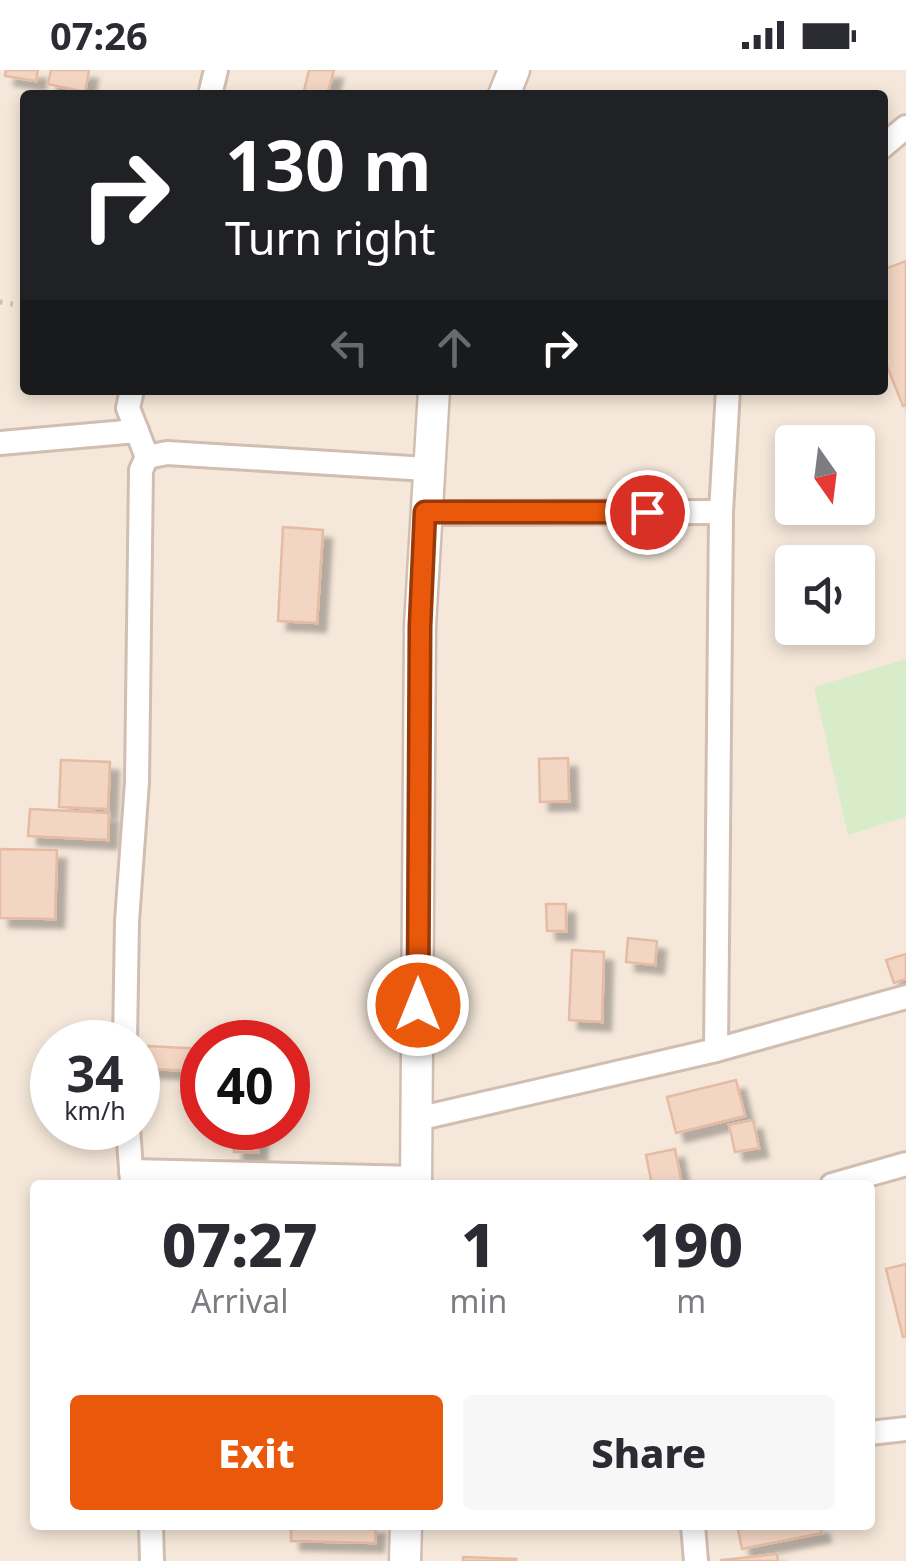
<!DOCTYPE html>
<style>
body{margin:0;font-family:"Noto Sans",sans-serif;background:#f7f7f7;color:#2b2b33;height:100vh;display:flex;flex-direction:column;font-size:38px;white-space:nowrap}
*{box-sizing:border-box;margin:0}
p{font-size:32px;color:#7c7c81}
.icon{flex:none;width:55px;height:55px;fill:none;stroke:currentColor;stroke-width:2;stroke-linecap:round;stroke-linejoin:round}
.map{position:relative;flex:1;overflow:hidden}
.panel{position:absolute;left:30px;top:1110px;width:845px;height:350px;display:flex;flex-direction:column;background:#fff;border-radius:10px;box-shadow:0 5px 15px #0003}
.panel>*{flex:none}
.hud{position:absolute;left:20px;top:20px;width:868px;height:305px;border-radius:10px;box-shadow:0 5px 15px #0003;background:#202124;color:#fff;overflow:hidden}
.needle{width:65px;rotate:166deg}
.controls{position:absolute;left:775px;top:355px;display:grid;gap:20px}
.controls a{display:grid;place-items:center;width:100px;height:100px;border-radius:10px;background:#fff;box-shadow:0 5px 15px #0003;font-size:50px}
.speed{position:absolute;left:30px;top:950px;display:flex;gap:20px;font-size:50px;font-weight:700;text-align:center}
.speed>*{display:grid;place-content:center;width:130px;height:130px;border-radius:50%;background:#fff;box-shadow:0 5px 15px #0003;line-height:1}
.speed small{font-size:25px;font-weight:400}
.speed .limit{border:15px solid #d22;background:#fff;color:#111}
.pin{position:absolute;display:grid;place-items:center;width:85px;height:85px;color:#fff;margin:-42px;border:5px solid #fff;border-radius:50%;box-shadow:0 2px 10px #0007}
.me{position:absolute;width:110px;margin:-55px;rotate:0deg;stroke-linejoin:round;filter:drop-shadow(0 0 8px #0008)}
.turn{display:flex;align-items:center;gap:35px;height:210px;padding:0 40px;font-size:45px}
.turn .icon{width:130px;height:130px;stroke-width:2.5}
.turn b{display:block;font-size:70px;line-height:85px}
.lanes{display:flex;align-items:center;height:95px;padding:0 40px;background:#0003;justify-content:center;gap:50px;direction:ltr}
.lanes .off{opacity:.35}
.eta{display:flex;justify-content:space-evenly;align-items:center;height:170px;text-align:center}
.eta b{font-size:60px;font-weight:800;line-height:70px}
.primary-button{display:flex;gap:20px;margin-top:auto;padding:20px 40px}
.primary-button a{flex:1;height:115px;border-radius:10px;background:#ea580c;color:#fff;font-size:40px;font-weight:800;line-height:115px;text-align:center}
.primary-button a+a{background:#f7f7f7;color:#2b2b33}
.status{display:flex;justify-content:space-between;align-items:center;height:70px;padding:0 50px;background:#fff;direction:ltr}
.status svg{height:28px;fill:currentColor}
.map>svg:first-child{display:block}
.residential{fill:#f5e8da;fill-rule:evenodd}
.green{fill:#d8ecc9}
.building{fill:#f3d5c3;stroke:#e6bba3;stroke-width:2.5;filter:url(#shadow)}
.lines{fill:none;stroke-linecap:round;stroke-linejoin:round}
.minor-casing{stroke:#d1beb0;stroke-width:28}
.tertiary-casing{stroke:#d1beb0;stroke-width:35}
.path{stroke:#d9b8a5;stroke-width:5;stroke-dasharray:2.5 8;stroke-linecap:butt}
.minor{stroke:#fff;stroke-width:22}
.tertiary{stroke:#fff;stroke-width:30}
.route-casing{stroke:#983908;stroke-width:25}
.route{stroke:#ea580c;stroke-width:18}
</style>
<div class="status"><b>07:26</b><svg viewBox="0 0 49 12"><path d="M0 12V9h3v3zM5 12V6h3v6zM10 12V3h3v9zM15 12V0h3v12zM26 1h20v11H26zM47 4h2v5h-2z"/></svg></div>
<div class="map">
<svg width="906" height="1491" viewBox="0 0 906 1491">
<defs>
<filter id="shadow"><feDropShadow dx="9" dy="9" stdDeviation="2.5" flood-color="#0004"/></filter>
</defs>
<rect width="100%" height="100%" fill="#fdf6ec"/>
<path class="residential" d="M0 0H906V1491H0ZM25 25H882V320H25ZM792 372H858V438H792ZM792 492H858V558H792ZM52 972H138V1058H52ZM202 972H288V1058H202ZM35 1115H870V1455H35Z"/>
<polygon class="green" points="906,589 906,747 848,765 814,617"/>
<g class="building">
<polygon points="6,0 38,0 36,11 5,6"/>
<polygon points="51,0 89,0 85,22 48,14"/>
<polygon points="309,0 334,0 327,25 303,25"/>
<polygon points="906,191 906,335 903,336 882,284 882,200"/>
<polygon points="283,457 323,460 317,553 278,551"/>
<polygon points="568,688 569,731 540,732 539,689"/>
<polygon points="61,690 110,692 108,739 59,737"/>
<polygon points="30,739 109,743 108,770 28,766"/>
<polygon points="0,779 57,780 55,849 0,848"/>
<polygon points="546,834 566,834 566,861 547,861"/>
<polygon points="628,868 657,871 655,895 626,892"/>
<polygon points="572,880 604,882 602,952 569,950"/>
<polygon points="906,884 906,909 894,913 886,890"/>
<polygon points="148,976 202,979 202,1001 147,999"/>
<polygon points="736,1010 745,1046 676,1063 667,1027"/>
<polygon points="753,1050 759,1078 735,1082 729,1055"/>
<rect x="234" y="1058" width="24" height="24"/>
<polygon points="675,1079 682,1115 652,1115 646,1085"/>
<polygon points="906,1194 906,1266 903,1267 886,1199"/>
<polygon points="291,1455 376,1455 375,1473 291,1471"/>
<polygon points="737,1455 820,1455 822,1463 742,1479"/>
<polygon points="777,1484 778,1491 721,1491 721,1490"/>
<polygon points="463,1487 516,1489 516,1491 463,1491"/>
</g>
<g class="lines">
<defs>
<g id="minor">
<polyline points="210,25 216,0"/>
<polyline points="882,77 906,57"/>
<polyline points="0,373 137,361"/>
<polyline points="147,387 167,383 427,399"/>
<polyline points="425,443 721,442"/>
<polyline points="125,972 127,851 137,712 141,400 147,387 128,338 132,320"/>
<polyline points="716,980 721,442 728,320"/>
<polyline points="417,1049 716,980 906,927"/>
<polyline points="128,1058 132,1112"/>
<polyline points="131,1101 416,1108"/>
<polyline points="832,1115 906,1094"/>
<polyline points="870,1363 906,1359"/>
<polyline points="151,1455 152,1491"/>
<polyline points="693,1455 696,1491"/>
</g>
<g id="tertiary">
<polyline points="504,25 514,0"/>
<polyline points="416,1115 420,556 434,320"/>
<polyline points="405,1491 406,1455"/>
</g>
</defs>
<use href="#minor" class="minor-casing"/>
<use href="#tertiary" class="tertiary-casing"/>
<polyline class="path" points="0,232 25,236"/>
<use href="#minor" class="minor"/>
<use href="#tertiary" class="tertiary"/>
</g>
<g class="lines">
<defs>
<polyline id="route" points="418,935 420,556 425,442 647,442"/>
</defs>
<use href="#route" class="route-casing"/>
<use href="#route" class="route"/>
</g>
</svg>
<div class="controls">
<a><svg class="needle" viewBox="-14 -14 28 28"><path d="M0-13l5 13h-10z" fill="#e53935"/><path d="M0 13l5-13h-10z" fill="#7c7c81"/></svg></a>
<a><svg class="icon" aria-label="sound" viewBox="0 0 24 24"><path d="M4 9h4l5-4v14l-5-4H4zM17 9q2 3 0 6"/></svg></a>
</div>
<div class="speed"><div>34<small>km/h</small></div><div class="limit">40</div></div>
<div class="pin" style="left:647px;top:442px;background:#d93025"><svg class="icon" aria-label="arrive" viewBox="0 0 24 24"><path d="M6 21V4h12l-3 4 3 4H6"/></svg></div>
<svg class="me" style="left:418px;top:935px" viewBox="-20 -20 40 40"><circle r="17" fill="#ea580c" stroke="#fff" stroke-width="3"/><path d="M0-11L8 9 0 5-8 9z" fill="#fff"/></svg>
<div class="hud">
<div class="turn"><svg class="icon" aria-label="right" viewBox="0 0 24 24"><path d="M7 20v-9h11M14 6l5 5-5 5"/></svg><div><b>130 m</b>Turn right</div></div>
<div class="lanes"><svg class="icon off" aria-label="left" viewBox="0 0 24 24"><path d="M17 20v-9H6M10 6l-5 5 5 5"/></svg><svg class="icon off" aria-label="ahead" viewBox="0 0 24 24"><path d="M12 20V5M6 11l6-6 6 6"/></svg><svg class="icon" aria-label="right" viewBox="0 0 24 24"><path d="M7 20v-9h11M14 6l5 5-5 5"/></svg></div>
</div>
<section class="panel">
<div class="eta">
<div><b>07:27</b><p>Arrival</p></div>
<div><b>1</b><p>min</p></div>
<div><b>190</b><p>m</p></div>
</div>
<div class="primary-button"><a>Exit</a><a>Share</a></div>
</section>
</div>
